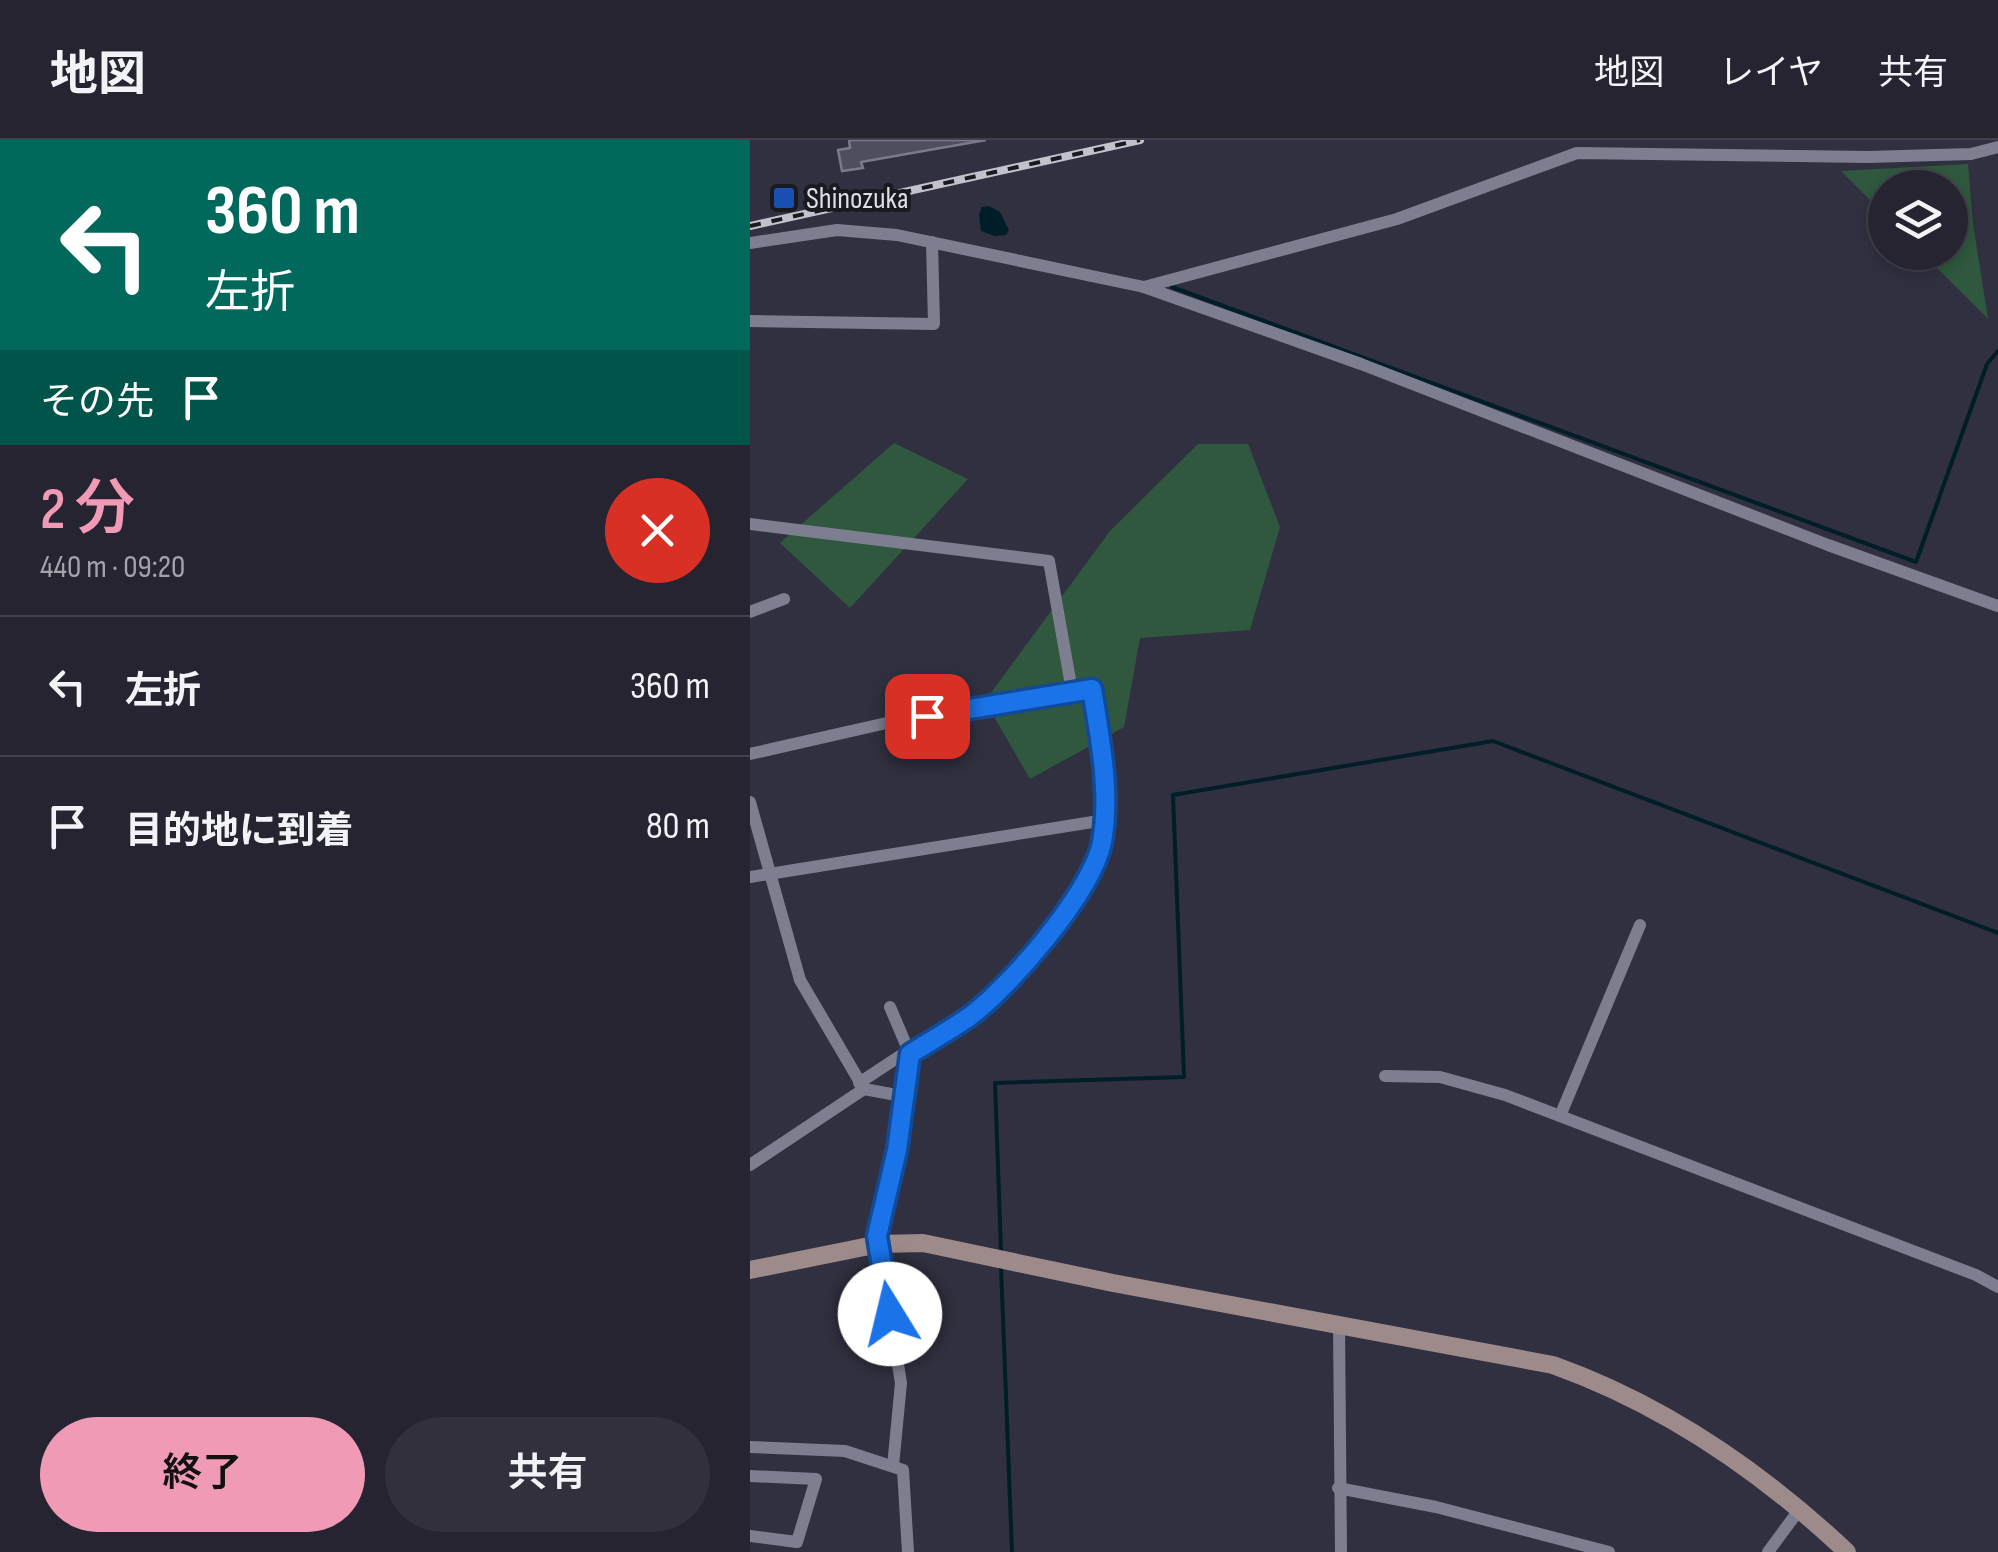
<!DOCTYPE html>
<html lang="ja">
<meta charset="utf-8">
<style>
body{margin:0;font-family:"Sofia Sans Condensed","Noto Sans JP",sans-serif;background:#31303c;color:#f1f3f6;height:100vh;display:flex;flex-direction:column;font-size:38px;white-space:nowrap}
*{box-sizing:border-box;margin:0}
p{font-size:32px;color:#a3a4ab}
.icon{flex:none;width:55px;height:55px;fill:none;stroke:currentColor;stroke-width:2;stroke-linecap:round;stroke-linejoin:round}
.map{position:relative;flex:1;overflow:hidden}
.side{display:flex;flex-direction:column;background:#252430;width:750px}
.side>*{flex:none}
.guide{background:#00695c;color:#fff;overflow:hidden}
.tools{position:absolute;left:1118px;top:30px;display:grid;gap:20px}
.tools a{display:grid;place-items:center;width:100px;height:100px;border-radius:50%;background:#252430;box-shadow:0 5px 15px #0003,0 0 0 2px #42414c;font-size:50px}
.pin{position:absolute;display:grid;place-items:center;width:85px;height:85px;color:#fff;margin:-42px;border-radius:20px;box-shadow:0 5px 15px #0006}
.me{position:absolute;width:110px;margin:-55px;rotate:351deg;stroke-linejoin:round;filter:drop-shadow(0 0 8px #0008)}
.turn{display:flex;align-items:center;gap:35px;height:210px;padding:0 40px;font-size:45px}
.turn .icon{width:130px;height:130px;stroke-width:2.5}
.turn b{display:block;font-size:70px;line-height:85px}
.then{display:flex;align-items:center;height:95px;padding:0 40px;background:#0003;gap:20px;font-size:38px}
.round{display:grid;place-items:center;flex:none;width:105px;height:105px;border-radius:52px;background:#31303c}
.headline{display:flex;align-items:center;justify-content:space-between;height:170px;padding:0 40px}
h1{font-size:60px;font-weight:600;line-height:75px;color:#f09ab5}
.button{display:flex;gap:20px;margin-top:auto;padding:20px 40px}
.button a{flex:1;height:115px;border-radius:60px;background:#f09ab5;color:#111;font-size:40px;font-weight:600;line-height:115px;text-align:center}
.button a+a{background:#31303c;color:#f1f3f6}
ul{padding:0;list-style:none}
li{display:flex;align-items:center;gap:30px;height:140px;padding:0 40px;border-top:2px solid #42414c}
li div{flex:1}
li b{display:block;font-size:38px}
li em{font-style:normal}
header{display:flex;align-items:center;gap:60px;box-sizing:border-box;height:140px;padding:0 50px;background:#252430;border-bottom:2px solid #42414c}
header strong{font-size:48px}
nav{display:flex;gap:55px;margin-inline-start:auto;font-size:35px}
main{display:flex;flex:1;min-height:0}
.map>svg:first-child{display:block}
.green{fill:#2f583e}
.water{fill:#001e28}
.lines{fill:none;stroke-linecap:round;stroke-linejoin:round}
.stream{stroke:#001e28;stroke-width:4}
.building{fill:#4f4e5f;stroke:#7b7a8d;stroke-width:2.5}
.street{stroke:#7e7e91;stroke-width:12}
.secondary{stroke:#9d8a8b;stroke-width:18}
.rail-casing{stroke:#c2c1cc;stroke-width:8}
.rail{stroke:#191920;stroke-width:4;stroke-dasharray:11;stroke-linecap:butt}
.route-casing{stroke:#114b97;stroke-width:25}
.route{stroke:#1a73e8;stroke-width:18}
.transit-dot{fill:#1a4fb4;stroke:#191920;stroke-width:4}
.labels{text-anchor:middle;stroke-width:8;stroke-linejoin:round;paint-order:stroke}
.poi-label{font-size:30px;fill:#dedee8;stroke:#191920;text-anchor:start}
</style>
<header>
<strong>地図</strong>
<nav><a>地図</a><a>レイヤ</a><a>共有</a></nav>
</header>
<main>
<section class="side">
<div class="guide">
<div class="turn"><svg class="icon" aria-label="left" viewBox="0 0 24 24"><path d="M17 20v-9H6M10 6l-5 5 5 5"/></svg><div><b>360 m</b>左折</div></div>
<div class="then">その先<svg class="icon" aria-label="arrive" viewBox="0 0 24 24"><path d="M6 21V4h12l-3 4 3 4H6"/></svg></div>
</div>
<div class="headline"><div><h1>2 分</h1><p>440 m · 09:20</p></div><a class="round" style="background:#d93025;color:#fff"><svg class="icon" aria-label="close" viewBox="0 0 24 24"><path d="M6 6l12 12M18 6L6 18"/></svg></a></div>
<ul>
<li><svg class="icon" aria-label="left" viewBox="0 0 24 24"><path d="M17 20v-9H6M10 6l-5 5 5 5"/></svg><div><b>左折</b></div><em>360 m</em></li>
<li><svg class="icon" aria-label="arrive" viewBox="0 0 24 24"><path d="M6 21V4h12l-3 4 3 4H6"/></svg><div><b>目的地に到着</b></div><em>80 m</em></li>
</ul>
<div class="button"><a>終了</a><a>共有</a></div>
</section>
<div class="map">
<svg width="1248" height="1412" viewBox="0 0 1248 1412">
<rect width="100%" height="100%" fill="#313040"/>
<g class="green">
<polygon points="1218,24 1223,84 1238,179 1172,113 1200,112 1200,48 1135,48 1135,75 1091,31"/>
<polygon points="144,303 218,339 100,468 30,403"/>
<polygon points="448,304 498,304 530,387 500,490 390,498 374,587 280,639 235,561 360,391"/>
</g>
<polygon class="water" points="239,66 250,72 259,90 256,95 245,96 231,91 229,74 232,67"/>
<g class="lines">
<g class="stream">
<polyline points="422,147 1166,422 1237,224 1248,211"/>
<polyline points="251,1111 245,943 434,937 423,655 743,601 1248,793"/>
<polyline points="251,1126 262,1412"/>
</g>
</g>
<g class="building">
<polygon points="99,0 236,0 111,22 113,28 92,31 88,10 100,8"/>
<polygon points="38,53 41,67 33,69 30,55"/>
</g>
<g class="lines">
<g class="street">
<polyline points="0,103 87,90 147,95 394,147 611,224 1078,405 1248,466"/>
<polyline points="394,147 647,79 827,13 1118,17 1221,14 1248,7"/>
<polyline points="0,181 184,184 182,102"/>
<polyline points="0,384 299,421 322,551"/>
<polyline points="0,472 34,459"/>
<path d="M0 614 141 582 342 549C350 598 361 653 352 702 342 752 260 847 219 877 200 890 179 902 160 914L147 1010 127 1096 151 1243 143 1326"/>
<polyline points="0,662 50,840 114,949 152,956"/>
<polyline points="0,737 355,680"/>
<polyline points="140,867 160,914"/>
<polyline points="635,936 690,937 755,955 1226,1135 1248,1147"/>
<polyline points="109,943 159,910"/>
<polyline points="810,976 890,785"/>
<polyline points="0,1025 114,949"/>
<polyline points="589,1183 591,1412"/>
<polyline points="0,1307 95,1311 153,1330 158,1412"/>
<polyline points="0,1336 66,1339 47,1402 0,1396"/>
<polyline points="588,1348 686,1367 859,1412"/>
<polyline points="1018,1412 1049,1370"/>
</g>
<path class="secondary" d="M0 1130 129 1104 173 1103 363 1143 803 1225C912 1264 1012 1332 1097 1412"/>
<defs>
<polyline id="rail" points="0,86 390,0"/>
</defs>
<use href="#rail" class="rail-casing"/>
<use href="#rail" class="rail"/>
</g>
<g class="lines">
<defs>
<path id="route" d="M140 1174 127 1096 147 1010 160 914C179 902 200 890 219 877 260 847 342 752 352 702 361 653 350 598 342 549L177 576"/>
</defs>
<use href="#route" class="route-casing"/>
<use href="#route" class="route"/>
</g>
<rect class="transit-dot" x="22" y="46" width="24" height="24" rx="5"/>
<g class="labels">
<g class="poi-label">
<text x="56" y="68">Shinozuka</text>
</g>
</g>
</svg>
<div class="tools">
<a><svg class="icon" aria-label="layers" viewBox="0 0 24 24"><path d="M12 4l9 5-9 5-9-5zM3 14l9 5 9-5"/></svg></a>
</div>
<div class="pin" style="left:177px;top:576px;background:#d93025"><svg class="icon" aria-label="arrive" viewBox="0 0 24 24"><path d="M6 21V4h12l-3 4 3 4H6"/></svg></div>
<svg class="me" style="left:140px;top:1174px" viewBox="-20 -20 40 40"><circle r="19" fill="#fff"/><path d="M0-13L10 11 0 6-10 11z" fill="#1a73e8"/></svg>
</div>
</main>
